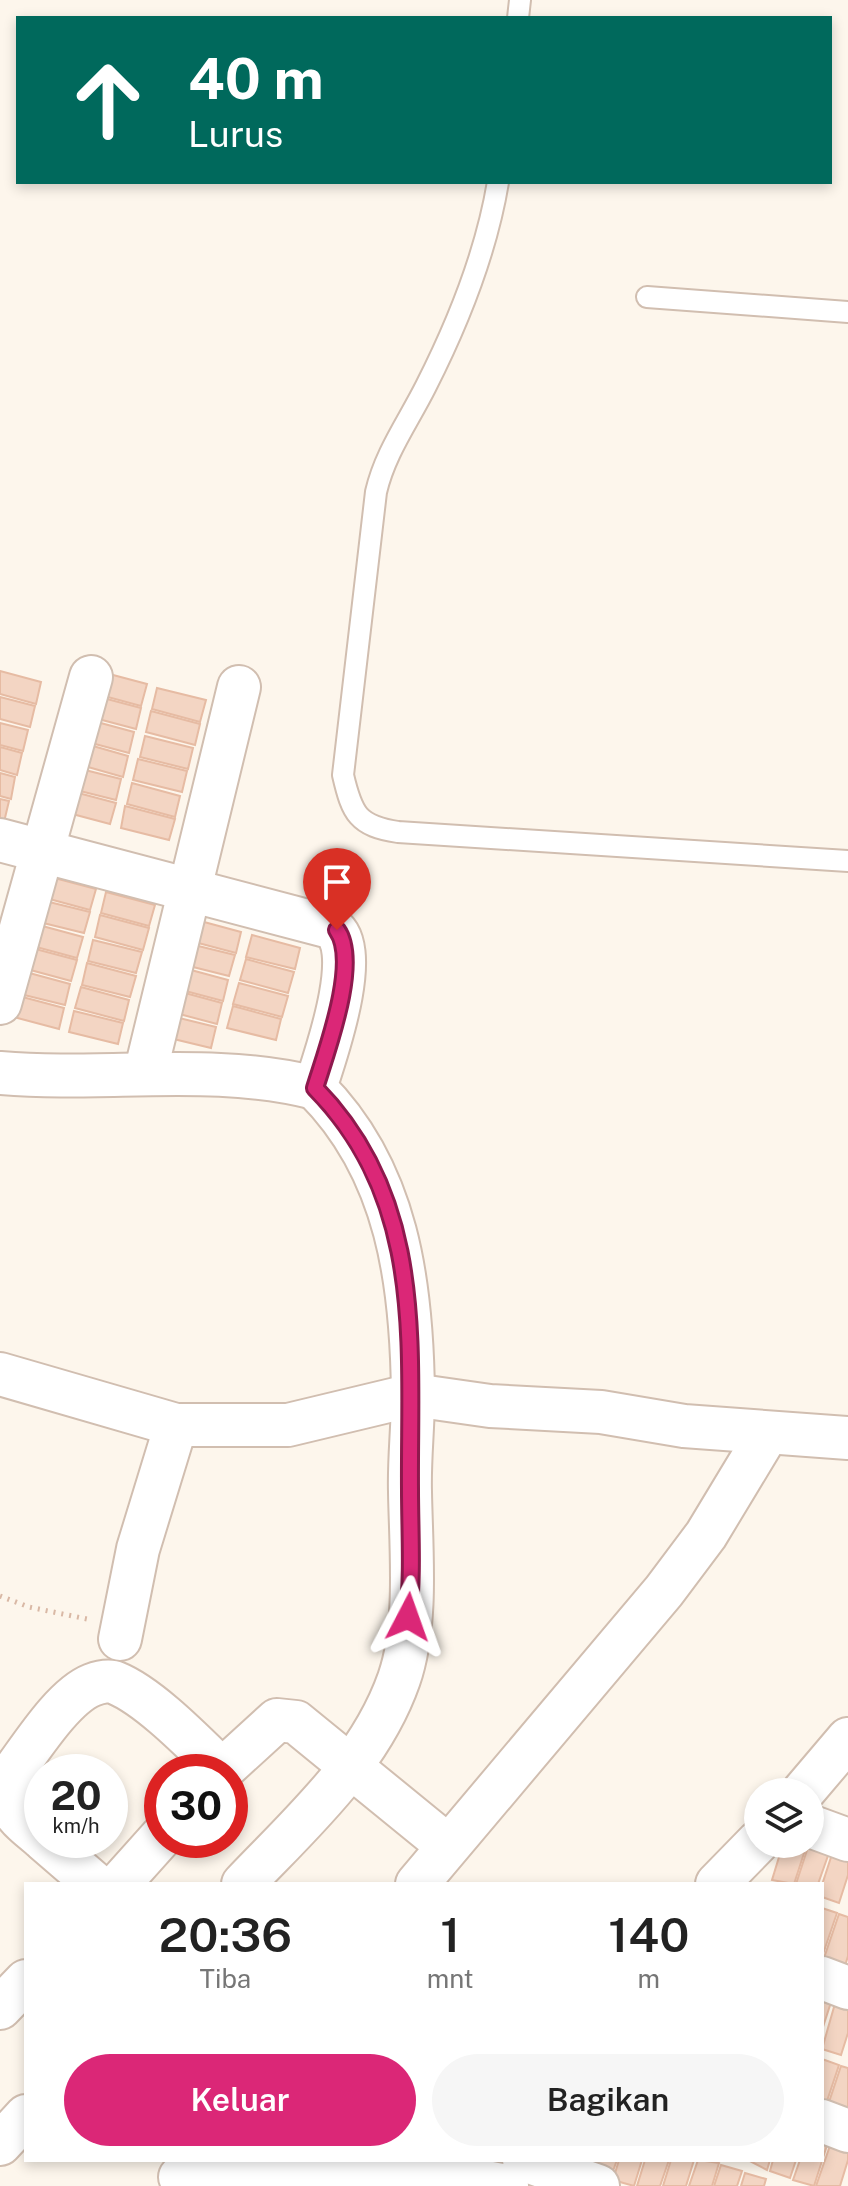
<!DOCTYPE html>
<html lang="id">
<style>
body{margin:0;font-family:"Public Sans",sans-serif;background:#f6f6f6;color:#222;height:100vh;display:flex;flex-direction:column;font-size:30px;white-space:nowrap}
*{box-sizing:border-box;margin:0}
p{font-size:26px;color:#767676}
.icon{flex:none;width:44px;height:44px;fill:none;stroke:currentColor;stroke-width:2;stroke-linecap:round;stroke-linejoin:round}
.map{position:relative;flex:1;overflow:hidden}
.details{position:absolute;left:24px;top:1882px;width:800px;height:280px;display:flex;flex-direction:column;background:#fff;border-radius:0px;box-shadow:0 4px 12px #0003}
.details>*{flex:none}
.guide{position:absolute;left:16px;top:16px;width:816px;height:168px;border-radius:0px;box-shadow:0 4px 12px #0003;background:#00695c;color:#fff;overflow:hidden}
.buttons{position:absolute;left:744px;top:1778px;display:grid;gap:16px}
.buttons a{display:grid;place-items:center;width:80px;height:80px;border-radius:50%;background:#fff;box-shadow:0 4px 12px #0003;font-size:40px}
.speed{position:absolute;left:24px;top:1754px;display:flex;gap:16px;font-size:40px;font-weight:700;text-align:center}
.speed>*{display:grid;place-content:center;width:104px;height:104px;border-radius:50%;background:#fff;box-shadow:0 4px 12px #0003;line-height:1}
.speed small{font-size:20px;font-weight:400}
.speed .limit{border:12px solid #d22;background:#fff;color:#111}
.pin{position:absolute;display:grid;place-items:center;width:68px;height:68px;color:#fff;margin:-82px -34px;border-radius:50% 50% 50% 0;rotate:-45deg;box-shadow:0 0 8px #0007}
.pin .icon{rotate:45deg}
.me{position:absolute;width:88px;margin:-44px;rotate:4deg;stroke-linejoin:round;filter:drop-shadow(0 0 6px #0008)}
.turn{display:flex;align-items:center;gap:28px;height:168px;padding:0 40px;font-size:36px}
.turn .icon{width:104px;height:104px;stroke-width:2.5}
.turn b{display:block;font-size:56px;line-height:68px}
.eta{display:flex;justify-content:space-evenly;align-items:center;height:136px;text-align:center}
.eta b{font-size:48px;font-weight:600;line-height:56px}
.primary-button{display:flex;gap:16px;margin-top:auto;padding:16px 40px}
.primary-button a{flex:1;height:92px;border-radius:48px;background:#db2777;color:#fff;font-size:32px;font-weight:600;line-height:92px;text-align:center}
.primary-button a+a{background:#f6f6f6;color:#222}
.map>svg:first-child{display:block}
.building{fill:#f3d5c3;stroke:#e6bba3;stroke-width:2}
.lines{fill:none;stroke-linecap:round;stroke-linejoin:round}
.lane-casing{stroke:#d1beb0;stroke-width:24}
.street-casing{stroke:#d1beb0;stroke-width:46}
.path{stroke:#d9b8a5;stroke-width:5;stroke-dasharray:2 6;stroke-linecap:butt}
.lane{stroke:#fff;stroke-width:20}
.street{stroke:#fff;stroke-width:42}
.route-casing{stroke:#8e194d;stroke-width:20}
.route{stroke:#db2777;stroke-width:14}
</style>
<div class="map">
<svg width="848" height="2186" viewBox="0 0 848 2186">
<rect width="100%" height="100%" fill="#fdf6ec"/>
<g class="building">
<polygon points="0,671 41,682 36,704 0,694"/>
<polygon points="98,671 147,684 141,706 93,693"/>
<polygon points="157,688 206,700 200,722 152,709"/>
<polygon points="92,695 141,708 136,729 87,716"/>
<polygon points="0,697 35,706 30,727 0,719"/>
<polygon points="151,711 200,724 195,745 146,732"/>
<polygon points="86,719 134,732 129,753 80,740"/>
<polygon points="0,723 28,730 23,751 0,745"/>
<polygon points="145,736 193,748 188,769 140,757"/>
<polygon points="79,742 128,756 123,777 74,763"/>
<polygon points="0,747 22,753 17,775 0,770"/>
<polygon points="138,759 187,771 182,792 133,780"/>
<polygon points="73,767 121,779 116,800 68,788"/>
<polygon points="0,773 15,777 11,799 0,796"/>
<polygon points="132,783 180,796 175,817 127,804"/>
<polygon points="67,790 116,803 110,824 61,811"/>
<polygon points="0,799 9,801 4,822 0,821"/>
<polygon points="125,806 175,819 169,840 121,828"/>
<polygon points="47,876 96,889 90,910 42,897"/>
<polygon points="106,892 155,905 149,926 101,913"/>
<polygon points="41,900 90,912 84,933 35,921"/>
<polygon points="100,915 149,928 143,950 95,937"/>
<polygon points="193,919 241,932 236,953 187,940"/>
<polygon points="35,924 83,937 77,958 29,945"/>
<polygon points="252,935 300,948 295,969 246,957"/>
<polygon points="93,940 142,952 136,973 88,961"/>
<polygon points="186,943 235,955 229,976 181,964"/>
<polygon points="28,947 77,960 71,981 23,968"/>
<polygon points="246,959 294,972 288,993 240,980"/>
<polygon points="87,963 136,976 130,997 82,985"/>
<polygon points="180,967 228,980 223,1001 174,988"/>
<polygon points="22,971 70,984 65,1005 16,993"/>
<polygon points="239,983 288,996 282,1017 233,1004"/>
<polygon points="81,987 129,1000 124,1021 75,1008"/>
<polygon points="174,990 222,1003 217,1024 168,1011"/>
<polygon points="15,995 64,1008 59,1029 10,1016"/>
<polygon points="233,1006 281,1019 276,1040 227,1028"/>
<polygon points="74,1011 123,1023 118,1044 69,1032"/>
<polygon points="167,1015 216,1027 211,1048 161,1036"/>
<polygon points="783,1844 807,1844 794,1884 772,1880"/>
<polygon points="809,1844 831,1847 818,1884 796,1884"/>
<polygon points="834,1848 848,1853 848,1875 839,1903 822,1897 822,1885"/>
<polygon points="822,1908 837,1913 822,1957"/>
<polygon points="839,1914 848,1917 848,1956 844,1969 823,1961"/>
<polygon points="822,1992 833,1996 822,2030"/>
<polygon points="836,2000 848,2004 848,2033 841,2055 822,2049"/>
<polygon points="822,2059 839,2065 823,2113 822,2113"/>
<polygon points="841,2066 848,2068 848,2114 825,2114"/>
<polygon points="822,2137 829,2139 814,2186 793,2180 800,2160 822,2160"/>
<polygon points="832,2140 848,2145 848,2160 840,2186 816,2186"/>
<polygon points="594,2160 617,2160 610,2179 590,2172"/>
<polygon points="619,2160 642,2160 634,2186 613,2180"/>
<polygon points="645,2160 669,2160 660,2186 637,2186"/>
<polygon points="671,2160 694,2160 686,2186 663,2186"/>
<polygon points="698,2160 719,2163 712,2186 689,2186"/>
<polygon points="748,2160 770,2160 767,2170"/>
<polygon points="773,2160 796,2160 790,2178 770,2171"/>
<polygon points="721,2165 742,2171 737,2186 714,2186"/>
<polygon points="745,2173 766,2179 764,2186 741,2186"/>
</g>
<g class="lines">
<defs>
<g id="lane">
<polyline points="518,18 520,0"/>
<path d="M498 182C486 254 459 321 426 386 408 422 385 453 376 492L343 775C352 814 358 826 398 832L848 861"/>
<polyline points="647,297 848,312"/>
</g>
<g id="street">
<path d="M0 840 330 927C365 945 325 1057 315 1088 398 1171 412 1284 413 1396 413 1428 409 1460 410 1492 411 1550 418 1624 399 1679 370 1762 302 1822 243 1884"/>
<polyline points="0,1003 91,677"/>
<path d="M0 1073C104 1082 214 1062 315 1088"/>
<polyline points="145,1074 239,687"/>
<polyline points="0,1374 176,1425 288,1425 413,1395 490,1406 601,1412 684,1426 848,1438"/>
<polyline points="120,1639 138,1549 176,1425"/>
<polyline points="220,1772 277,1720 296,1722 448,1846"/>
<polyline points="803,1792 848,1739"/>
<polyline points="810,1826 848,1840"/>
<path d="M42 1838C21 1821 0 1806 10 1776 30 1750 62 1697 92 1685 100 1682 109 1680 116 1683 150 1697 195 1744 222 1770"/>
<polyline points="44,1840 95,1884"/>
<polyline points="119,1884 162,1836"/>
<polyline points="417,1884 664,1591 706,1535 767,1434"/>
<polyline points="717,1884 758,1842"/>
<polyline points="822,1978 848,1988"/>
<polyline points="0,2008 26,1981"/>
<polyline points="822,2121 848,2131"/>
<polyline points="0,2144 26,2116"/>
<polyline points="524,2160 598,2186"/>
<polyline points="180,2177 428,2171 507,2186"/>
</g>
</defs>
<use href="#lane" class="lane-casing"/>
<use href="#street" class="street-casing"/>
<polyline class="path" points="0,1596 29,1607 87,1619"/>
<use href="#lane" class="lane"/>
<use href="#street" class="street"/>
</g>
<g class="lines">
<defs>
<path id="route" d="M337 930C360 962 326 1052 315 1088 426 1201 409 1344 410 1489 410 1532 413 1574 408 1617"/>
</defs>
<use href="#route" class="route-casing"/>
<use href="#route" class="route"/>
</g>
</svg>
<div class="buttons">
<a><svg class="icon" aria-label="layers" viewBox="0 0 24 24"><path d="M12 4l9 5-9 5-9-5zM3 14l9 5 9-5"/></svg></a>
</div>
<div class="speed"><div>20<small>km/h</small></div><div class="limit">30</div></div>
<div class="pin" style="left:337px;top:930px;background:#d93025"><svg class="icon" aria-label="arrive" viewBox="0 0 24 24"><path d="M6 21V4h12l-3 4 3 4H6"/></svg></div>
<svg class="me" style="left:408px;top:1617px" viewBox="-20 -20 40 40"><path d="M0-17L14 15 0 8-14 15z" fill="#db2777" stroke="#fff" stroke-width="4"/></svg>
<div class="guide">
<div class="turn"><svg class="icon" aria-label="ahead" viewBox="0 0 24 24"><path d="M12 20V5M6 11l6-6 6 6"/></svg><div><b>40 m</b>Lurus</div></div>
</div>
<section class="details">
<div class="eta">
<div><b>20:36</b><p>Tiba</p></div>
<div><b>1</b><p>mnt</p></div>
<div><b>140</b><p>m</p></div>
</div>
<div class="primary-button"><a>Keluar</a><a>Bagikan</a></div>
</section>
</div>
